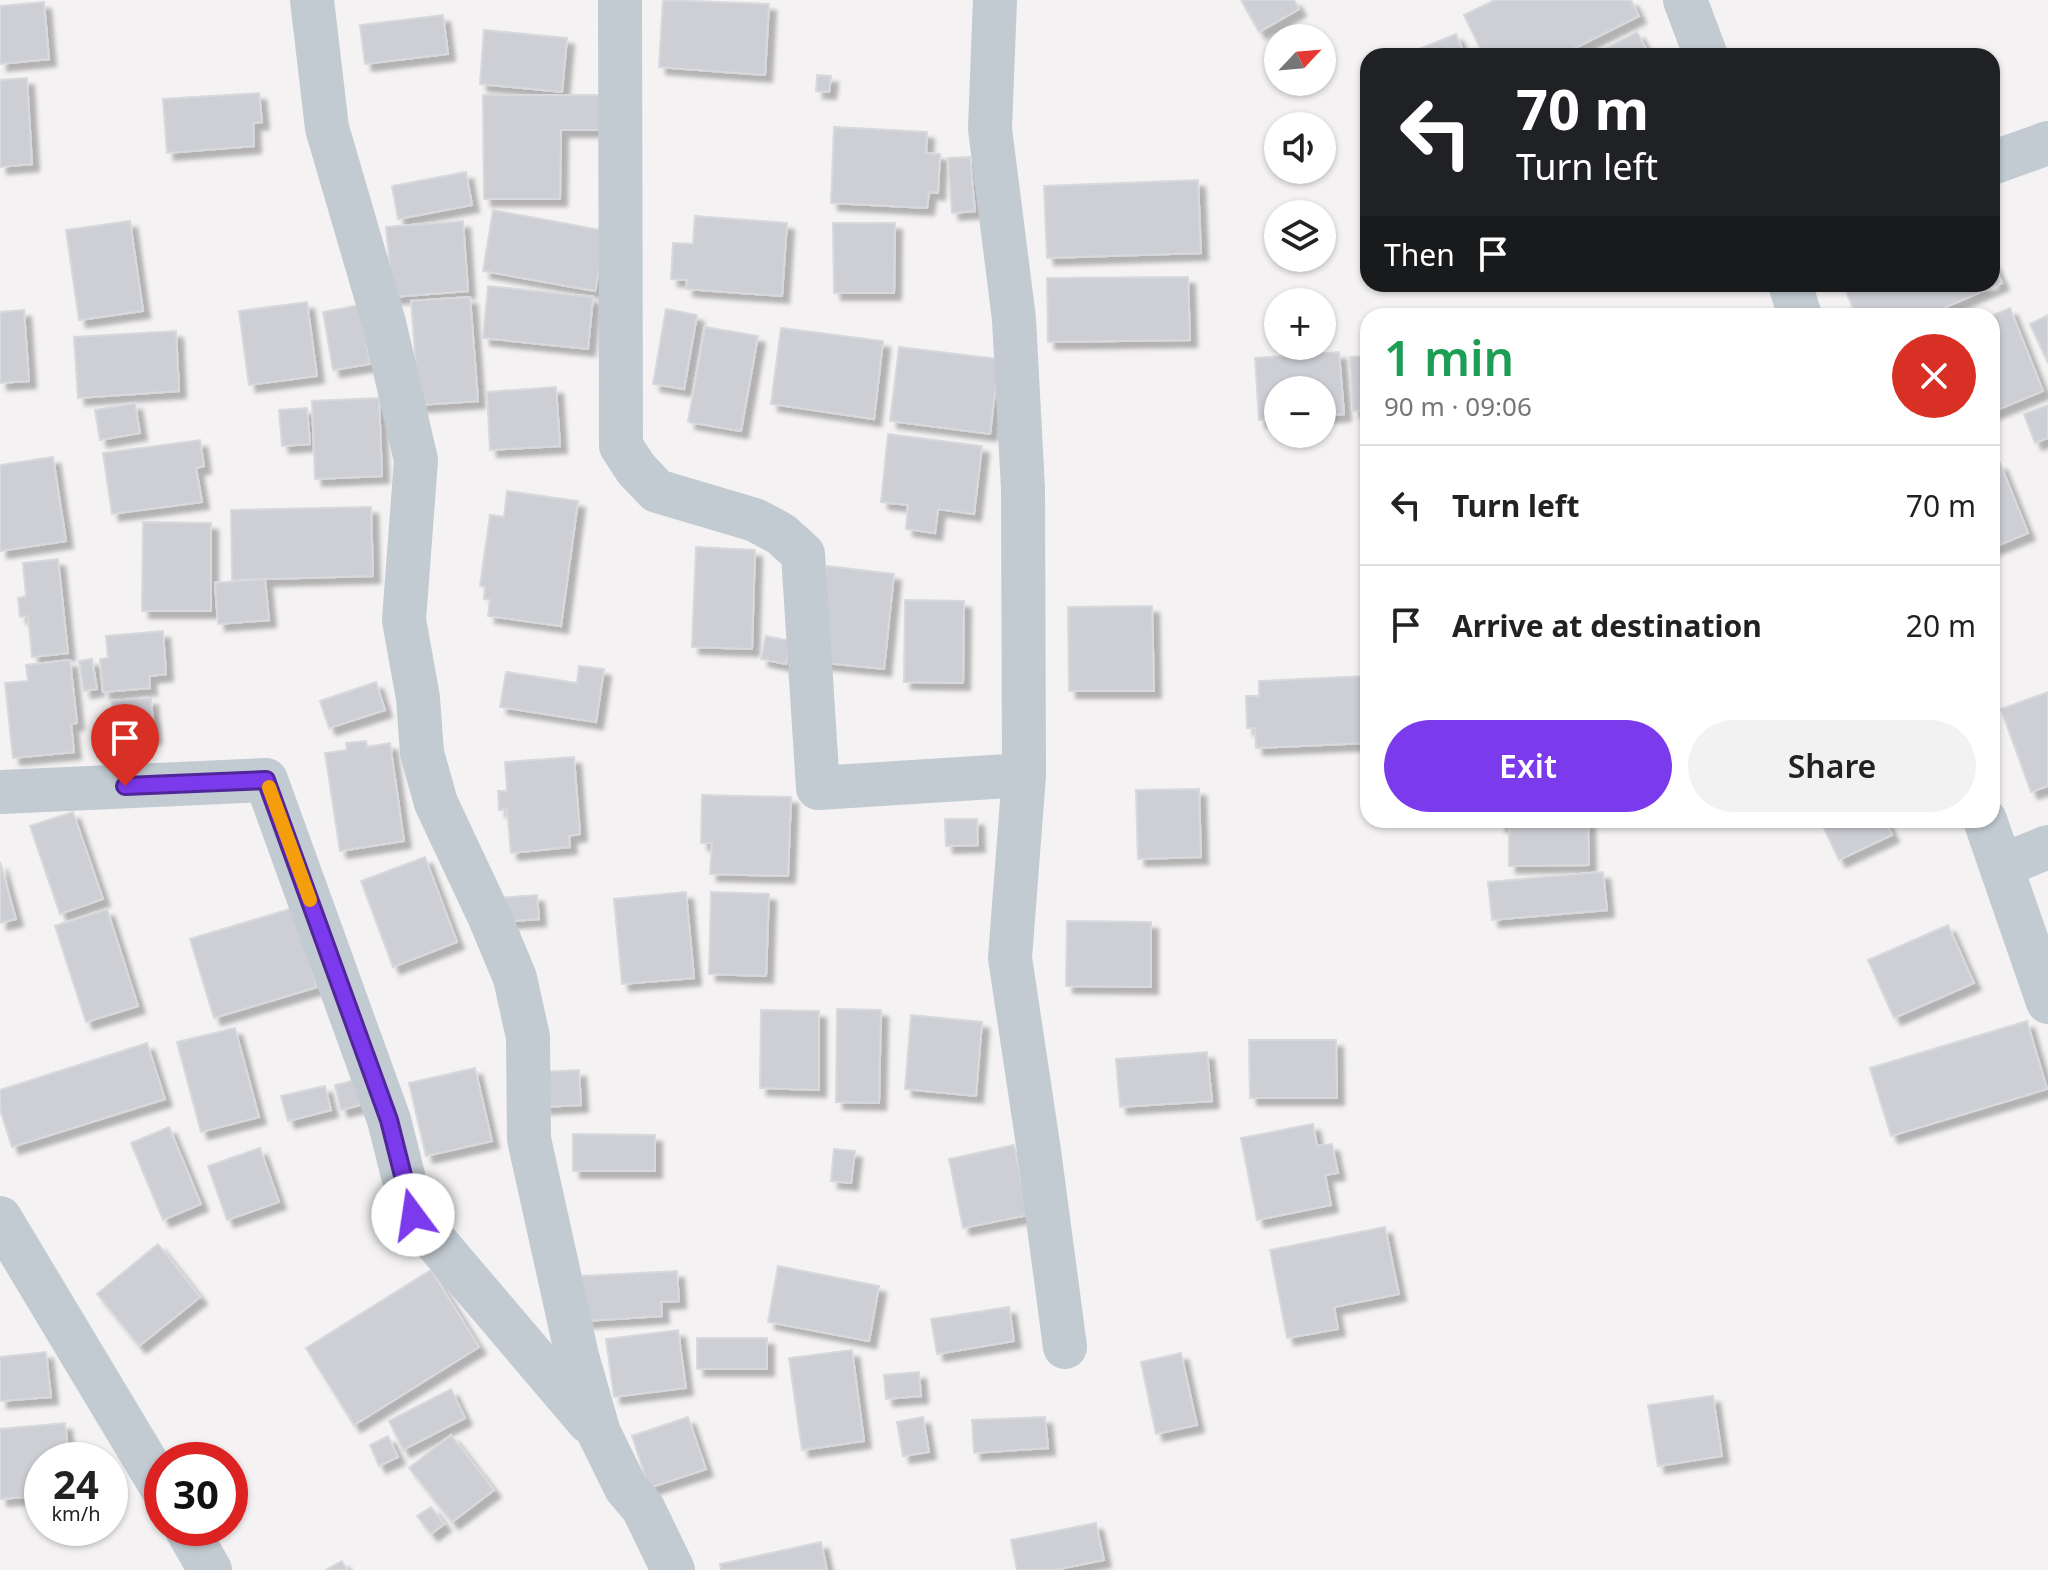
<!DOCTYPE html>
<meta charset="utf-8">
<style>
body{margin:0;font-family:"Noto Sans",sans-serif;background:#f2f2f2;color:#222;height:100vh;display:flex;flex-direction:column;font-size:30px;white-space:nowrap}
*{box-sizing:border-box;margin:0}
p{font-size:26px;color:#767676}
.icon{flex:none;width:44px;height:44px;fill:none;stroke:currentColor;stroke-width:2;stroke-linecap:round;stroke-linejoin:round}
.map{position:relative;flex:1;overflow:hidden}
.panel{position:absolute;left:1360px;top:308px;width:640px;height:520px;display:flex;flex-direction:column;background:#fff;border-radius:24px;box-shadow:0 2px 6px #0004}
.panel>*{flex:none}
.hud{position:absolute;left:1360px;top:48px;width:640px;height:244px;border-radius:24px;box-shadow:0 2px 6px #0004;background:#202124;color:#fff;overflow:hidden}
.needle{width:52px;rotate:64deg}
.tools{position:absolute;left:1264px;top:24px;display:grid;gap:16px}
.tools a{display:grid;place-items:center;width:72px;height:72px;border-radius:50%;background:#fff;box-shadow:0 2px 6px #0004;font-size:40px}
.speed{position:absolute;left:24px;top:1442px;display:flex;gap:16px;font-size:40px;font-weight:700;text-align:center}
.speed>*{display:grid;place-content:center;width:104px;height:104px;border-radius:50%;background:#fff;box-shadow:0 2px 6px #0004;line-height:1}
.speed small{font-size:20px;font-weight:400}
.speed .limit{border:12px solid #d22;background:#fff;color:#111}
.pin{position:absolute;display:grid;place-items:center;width:68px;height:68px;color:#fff;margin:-82px -34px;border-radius:50% 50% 50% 0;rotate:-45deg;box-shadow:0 0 8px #0007}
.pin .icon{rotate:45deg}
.me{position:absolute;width:88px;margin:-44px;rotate:346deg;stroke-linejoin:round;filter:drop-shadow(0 0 6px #0008)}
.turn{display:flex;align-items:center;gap:28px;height:168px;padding:0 24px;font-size:36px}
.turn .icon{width:104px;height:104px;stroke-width:2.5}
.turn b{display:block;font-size:56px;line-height:68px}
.then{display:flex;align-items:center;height:76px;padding:0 24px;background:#0003;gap:16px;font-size:30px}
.round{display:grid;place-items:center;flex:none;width:84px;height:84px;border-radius:42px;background:#f2f2f2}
.overview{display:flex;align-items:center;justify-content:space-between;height:136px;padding:0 24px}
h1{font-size:48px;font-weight:600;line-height:60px;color:#1e9e55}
.cta{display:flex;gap:16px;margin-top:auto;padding:16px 24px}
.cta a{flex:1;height:92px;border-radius:48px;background:#7c3aed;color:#fff;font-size:32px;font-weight:600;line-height:92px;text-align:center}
.cta a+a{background:#f2f2f2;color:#222}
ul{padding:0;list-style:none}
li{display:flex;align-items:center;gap:24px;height:120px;padding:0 24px;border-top:2px solid #e0e0e0}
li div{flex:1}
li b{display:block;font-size:30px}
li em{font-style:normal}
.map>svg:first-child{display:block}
.building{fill:#cdcfd4;stroke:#d7d9dd;stroke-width:2;filter:url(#shadow)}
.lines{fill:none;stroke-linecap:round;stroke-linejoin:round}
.minor{stroke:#c1cbd1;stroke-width:44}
.route-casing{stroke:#51269a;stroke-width:20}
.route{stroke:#7c3aed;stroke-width:14}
.slow{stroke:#f59e0b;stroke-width:14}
</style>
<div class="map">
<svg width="2048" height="1570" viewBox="0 0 2048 1570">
<defs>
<filter id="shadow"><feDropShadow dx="7" dy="7" stdDeviation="2" flood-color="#0004"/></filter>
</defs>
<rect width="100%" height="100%" fill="#f4f2f3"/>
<g class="building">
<polygon points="663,0 769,4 765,75 659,67"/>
<polygon points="1241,0 1294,0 1299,9 1259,32"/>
<polygon points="1495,0 1631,0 1639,16 1559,56 1484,56 1464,15"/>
<polygon points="44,2 49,59 0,64 0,6"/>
<polygon points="443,15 448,54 365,64 360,25"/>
<polygon points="484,30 567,38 562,92 480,84"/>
<polygon points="1637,32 1650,56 1591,56"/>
<polygon points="1456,34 1465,56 1402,56"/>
<polygon points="817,75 831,76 829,92 816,91"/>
<polygon points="27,78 32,164 0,167 0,80"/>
<polygon points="259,93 262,122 253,123 254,146 167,153 163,99"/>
<polygon points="483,95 603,95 603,130 561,130 560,199 484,199"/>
<polygon points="834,127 927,132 926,153 940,154 938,193 929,192 927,208 831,203"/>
<polygon points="970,157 975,211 952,213 948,158"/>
<polygon points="466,172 472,205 398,219 392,186"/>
<polygon points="1198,180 1201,253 1047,258 1044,186"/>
<polygon points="493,210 606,231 595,291 483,271"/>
<polygon points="695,216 787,223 782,296 686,289 687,280 671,279 673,243 693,244"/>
<polygon points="130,221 143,311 79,320 66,230"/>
<polygon points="463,221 468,291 393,297 386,227"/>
<polygon points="833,223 895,223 894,293 834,293"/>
<polygon points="1992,261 2002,283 1925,316 1856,316 1843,284 1992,284"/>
<polygon points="1188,277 1190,340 1048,342 1047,278"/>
<polygon points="488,286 593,297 588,349 483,338"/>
<polygon points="470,297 478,401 419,405 411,301"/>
<polygon points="307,302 317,376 249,385 239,311"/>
<polygon points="360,305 370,364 333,370 323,312"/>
<polygon points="2010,308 2043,391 1992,412 1991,316"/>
<polygon points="666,309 697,315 684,389 653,384"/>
<polygon points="24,310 29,381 0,383 0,312"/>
<polygon points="2048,315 2048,363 2030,324"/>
<polygon points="705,327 758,336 741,431 688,422"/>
<polygon points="781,328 883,341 874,419 771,404"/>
<polygon points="176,331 179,391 78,398 74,337"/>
<polygon points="899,347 999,359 990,434 890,421"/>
<polygon points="1339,352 1344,414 1322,416 1322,390 1278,390 1278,419 1259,420 1255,358"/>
<polygon points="1368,356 1368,410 1353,411 1350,357"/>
<polygon points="556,387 560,446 490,450 487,392"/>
<polygon points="379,398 382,476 315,479 312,401"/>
<polygon points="135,403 140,433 100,440 95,410"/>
<polygon points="2048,405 2048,438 2035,443 2024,414"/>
<polygon points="307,408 310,444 282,446 279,410"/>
<polygon points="888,434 982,446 974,514 938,509 935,533 906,529 908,505 881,502"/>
<polygon points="200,440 204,466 196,468 202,502 112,514 103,453"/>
<polygon points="53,457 66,541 0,551 0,465"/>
<polygon points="2000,463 2028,533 1992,548 1992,466"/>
<polygon points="507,491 578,501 561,626 488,616 490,600 484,599 485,587 480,586 490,515 504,517"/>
<polygon points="371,507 373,576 232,580 231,510"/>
<polygon points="143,522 211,523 211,611 142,611"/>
<polygon points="696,547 755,550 752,649 692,647"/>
<polygon points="58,559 68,653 32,657 28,616 20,617 18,598 26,596 23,563"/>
<polygon points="827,566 894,574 884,669 816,662"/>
<polygon points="265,579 269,620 218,624 215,583"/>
<polygon points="905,600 964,601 963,683 904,682"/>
<polygon points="1152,606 1154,691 1069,691 1068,607"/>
<polygon points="163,631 166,674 149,676 150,688 103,692 100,659 108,658 106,636"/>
<polygon points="766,636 790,641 786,664 761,659"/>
<polygon points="92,659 97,689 84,691 79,661"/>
<polygon points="70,660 77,723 71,724 74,752 13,758 5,683 28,681 26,665"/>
<polygon points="579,666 604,669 596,722 500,707 506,672 577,683"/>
<polygon points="1366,676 1368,743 1256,748 1255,728 1247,728 1246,696 1259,696 1259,681"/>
<polygon points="376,682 385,710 329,728 320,701"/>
<polygon points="2048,692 2048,786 2031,792 2001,709"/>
<polygon points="151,698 154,737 114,739 112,701"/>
<polygon points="366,741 367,747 390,743 404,841 340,851 325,753 347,750 346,743"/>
<polygon points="574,757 580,834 569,836 570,847 511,853 507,809 499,810 498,791 507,791 505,762"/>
<polygon points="1199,789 1201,857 1138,859 1136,790"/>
<polygon points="702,795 791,797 788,876 710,874 712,843 701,843"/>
<polygon points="73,812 103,899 60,914 30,826"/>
<polygon points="945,819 977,819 978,845 946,846"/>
<polygon points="1499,820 1588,820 1589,865 1509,866 1509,825 1499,825"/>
<polygon points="1820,820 1885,820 1892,835 1839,860"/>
<polygon points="425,857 457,942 393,967 361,881"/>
<polygon points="0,862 16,919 0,923"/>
<polygon points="1603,872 1607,910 1492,920 1488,882"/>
<polygon points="686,892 694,978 622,984 614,899"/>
<polygon points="711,892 769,894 766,976 709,974"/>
<polygon points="537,895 539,919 500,922 498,898"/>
<polygon points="293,908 317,987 214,1018 190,939"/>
<polygon points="107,909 138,1006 86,1022 55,926"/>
<polygon points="1067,921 1151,922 1151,987 1066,986"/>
<polygon points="1948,925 1974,983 1894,1018 1868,960"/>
<polygon points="837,1009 881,1010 879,1103 836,1102"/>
<polygon points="761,1010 819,1011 819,1090 760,1088"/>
<polygon points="911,1015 982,1022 976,1096 905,1089"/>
<polygon points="2027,1021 2047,1089 1891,1136 1870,1068"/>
<polygon points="235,1028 259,1117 201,1132 177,1042"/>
<polygon points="1249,1040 1336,1040 1337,1098 1250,1098"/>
<polygon points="147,1043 165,1099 12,1147 0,1109 0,1090"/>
<polygon points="1207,1052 1212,1101 1120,1107 1116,1059"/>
<polygon points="475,1068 492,1141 426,1156 409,1083"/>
<polygon points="579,1070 581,1105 543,1107 542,1072"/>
<polygon points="369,1077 376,1101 341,1110 335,1085"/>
<polygon points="325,1086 331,1110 288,1121 281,1096"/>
<polygon points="1313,1124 1317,1146 1332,1144 1338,1173 1325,1175 1331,1205 1257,1220 1241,1138"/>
<polygon points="169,1127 201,1204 163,1220 131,1143"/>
<polygon points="573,1134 655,1135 655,1171 573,1171"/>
<polygon points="1014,1145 1028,1215 963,1228 949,1159"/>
<polygon points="260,1148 279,1202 227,1220 208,1166"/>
<polygon points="834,1149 855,1151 851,1183 831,1181"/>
<polygon points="1385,1227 1399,1294 1334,1307 1338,1329 1287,1338 1270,1250"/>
<polygon points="158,1244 200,1297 139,1346 97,1294"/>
<polygon points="778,1266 879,1286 869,1341 768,1322"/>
<polygon points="431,1270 479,1347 354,1425 306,1348"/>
<polygon points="677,1271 679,1301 661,1302 662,1316 585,1321 582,1276"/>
<polygon points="1009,1307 1014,1341 937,1354 931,1319"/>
<polygon points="678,1330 686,1388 614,1397 606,1339"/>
<rect x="697" y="1338" width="70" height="31"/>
<polygon points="852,1350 864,1441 802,1450 789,1358"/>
<polygon points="46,1352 51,1397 0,1401 0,1357"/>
<polygon points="1181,1353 1197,1425 1156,1434 1141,1362"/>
<polygon points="919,1372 921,1396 886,1399 884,1375"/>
<polygon points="451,1389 465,1418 403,1450 389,1421"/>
<polygon points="1713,1396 1722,1456 1658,1466 1648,1405"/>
<polygon points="688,1417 706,1469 649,1488 632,1436"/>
<polygon points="923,1417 929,1452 903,1456 897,1422"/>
<polygon points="1045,1417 1048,1448 974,1453 972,1420"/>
<polygon points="65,1423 69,1460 42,1460 42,1496 0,1499 0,1429"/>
<polygon points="451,1435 494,1490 452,1522 409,1468"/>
<polygon points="388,1436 398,1457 379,1466 370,1445"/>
<polygon points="431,1507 444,1524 431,1534 417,1516"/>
<polygon points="1096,1523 1104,1560 1054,1570 1017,1570 1011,1540"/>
<polygon points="821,1542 827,1570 721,1570 720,1564"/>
<polygon points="342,1561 347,1570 326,1570"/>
</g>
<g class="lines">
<g class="minor">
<polyline points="312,0 327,128 384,323 416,460 404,620 418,698 422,753 436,803 490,918 515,978 528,1037 529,1139 577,1356 599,1433 626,1488 643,1508 673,1570"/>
<polyline points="620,0 621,446 636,469 657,491 755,520 781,534 803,554 818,788 1024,775 1023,489 1014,319 990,129 995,0"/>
<polyline points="1685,0 1706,56"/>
<polyline points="1992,163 2048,143"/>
<polyline points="1790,284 1800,316"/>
<polyline points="1024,775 1010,958 1039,1151 1065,1347"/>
<polyline points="0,792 266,780 389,1120 413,1215 589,1422"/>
<polyline points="1985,820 2048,1002"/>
<polyline points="2001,866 2048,847"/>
<polyline points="0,1218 162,1488"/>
<polyline points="186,1528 210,1570"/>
</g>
</g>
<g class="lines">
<defs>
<polyline id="route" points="125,786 266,780 389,1120 413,1215"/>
</defs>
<use href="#route" class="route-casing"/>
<use href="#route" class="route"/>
<polyline class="slow" points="269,787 310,900"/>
</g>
</svg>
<div class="tools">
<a><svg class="needle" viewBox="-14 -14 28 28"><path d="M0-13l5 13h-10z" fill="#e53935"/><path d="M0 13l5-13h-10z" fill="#767676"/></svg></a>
<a><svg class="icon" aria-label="sound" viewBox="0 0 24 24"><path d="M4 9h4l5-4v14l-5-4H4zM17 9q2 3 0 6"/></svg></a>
<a><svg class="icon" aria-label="layers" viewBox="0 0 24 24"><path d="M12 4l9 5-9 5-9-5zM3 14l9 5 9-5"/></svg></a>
<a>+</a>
<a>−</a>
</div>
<div class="speed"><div>24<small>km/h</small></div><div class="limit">30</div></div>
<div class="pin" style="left:125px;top:786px;background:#d93025"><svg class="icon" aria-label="arrive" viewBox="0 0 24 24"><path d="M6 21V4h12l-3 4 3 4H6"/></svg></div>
<svg class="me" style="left:413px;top:1215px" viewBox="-20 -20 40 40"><circle r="19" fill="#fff"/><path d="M0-13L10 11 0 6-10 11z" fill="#7c3aed"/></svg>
<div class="hud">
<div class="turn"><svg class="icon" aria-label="left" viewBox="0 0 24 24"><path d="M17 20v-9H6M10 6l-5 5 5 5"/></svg><div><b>70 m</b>Turn left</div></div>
<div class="then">Then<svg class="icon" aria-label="arrive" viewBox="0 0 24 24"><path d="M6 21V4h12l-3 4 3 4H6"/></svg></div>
</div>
<section class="panel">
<div class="overview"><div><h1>1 min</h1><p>90 m · 09:06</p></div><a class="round" style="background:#d93025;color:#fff"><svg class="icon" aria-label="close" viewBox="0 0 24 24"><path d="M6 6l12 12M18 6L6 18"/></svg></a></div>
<ul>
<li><svg class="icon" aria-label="left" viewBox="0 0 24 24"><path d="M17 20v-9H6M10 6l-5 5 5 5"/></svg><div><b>Turn left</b></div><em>70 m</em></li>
<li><svg class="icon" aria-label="arrive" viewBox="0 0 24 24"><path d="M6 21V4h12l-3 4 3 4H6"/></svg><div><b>Arrive at destination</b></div><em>20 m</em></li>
</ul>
<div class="cta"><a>Exit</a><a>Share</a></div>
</section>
</div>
